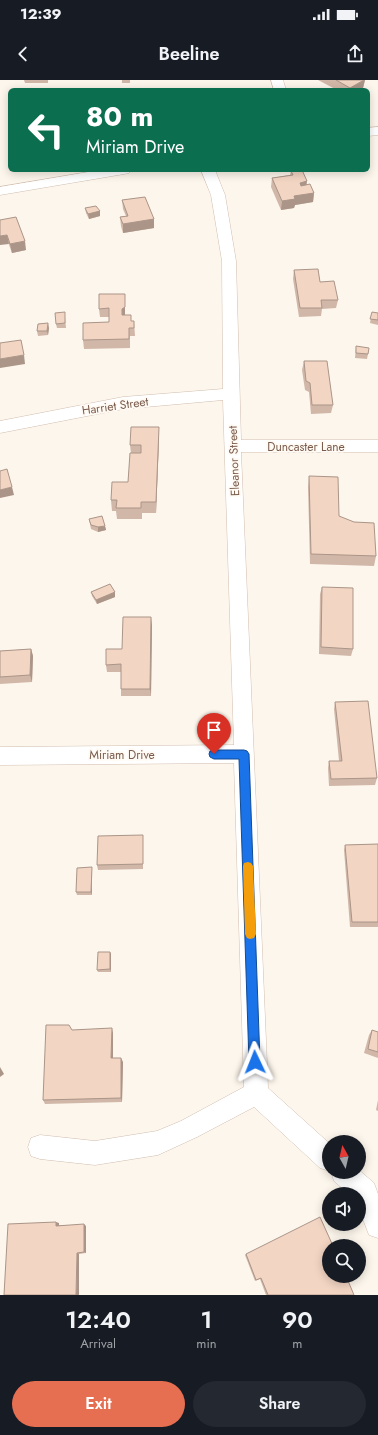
<!DOCTYPE html>
<style>
body{margin:0;font-family:Jost,sans-serif;background:#242831;color:#f1f3f6;height:100vh;display:flex;flex-direction:column;font-size:15px;white-space:nowrap}
*{box-sizing:border-box;margin:0}
p{font-size:13px;color:#9ea1a6}
.icon{flex:none;width:22px;height:22px;fill:none;stroke:currentColor;stroke-width:2;stroke-linecap:round;stroke-linejoin:round}
.map{position:relative;height:1215px;overflow:hidden}
.drawer{display:flex;flex-direction:column;background:#171b24;flex:1}
.drawer>*{flex:none}
.top-card{position:absolute;left:8px;top:8px;width:362px;height:84px;border-radius:6px;box-shadow:0 2px 10px #0003;background:#0b6e4f;color:#fff;overflow:hidden}
.needle{width:26px;rotate:352deg}
.controls{position:absolute;left:322px;top:1055px;display:grid;gap:8px}
.controls a{display:grid;place-items:center;width:44px;height:44px;border-radius:50%;background:#171b24;box-shadow:0 2px 10px #0003;font-size:20px}
.pin{position:absolute;display:grid;place-items:center;width:34px;height:34px;color:#fff;margin:-41px -17px;border-radius:50% 50% 50% 0;rotate:-45deg;box-shadow:0 0 4px #0007}
.pin .icon{rotate:45deg}
.me{position:absolute;width:44px;margin:-22px;rotate:358deg;stroke-linejoin:round;filter:drop-shadow(0 0 3px #0008)}
.turn{display:flex;align-items:center;gap:14px;height:84px;padding:0 12px;font-size:18px}
.turn .icon{width:52px;height:52px;stroke-width:2.5}
.turn b{display:block;font-size:28px;line-height:34px}
.eta{display:flex;justify-content:space-evenly;align-items:center;height:68px;text-align:center}
.eta b{font-size:24px;font-weight:600;line-height:28px}
.cta{display:flex;gap:8px;margin-top:auto;padding:8px 12px}
.cta a{flex:1;height:46px;border-radius:24px;background:#e76f51;color:#fff;font-size:16px;font-weight:600;line-height:46px;text-align:center}
.cta a+a{background:#242831;color:#f1f3f6}
.status{display:flex;justify-content:space-between;align-items:center;height:28px;padding:0 20px;background:#171b24;direction:ltr}
.status svg{height:11px;fill:currentColor}
header{display:flex;justify-content:space-between;align-items:center;height:52px;padding:0 12px;background:#171b24;font-size:18px;font-weight:600}
.map>svg:first-child{display:block}
.lines{fill:none;stroke-linecap:round;stroke-linejoin:round}
.minor-casing{stroke:#d1beb0;stroke-width:1}
.minor{fill:#fff;fill-rule:evenodd}
.wall{fill:#d1b7a8}
.shaded-wall{fill:#aa9588}
.building{fill:#f3d5c3;stroke:#aa9588}
.route{fill:#1a73e8;stroke:#114b97}
.slow{fill:#f59e0b}
.labels{text-anchor:middle;stroke-width:3.5;stroke-linejoin:round;paint-order:stroke}
.street-label{font-size:12px;fill:#7a5c4d;stroke:#fffaf3}
</style>
<div class="status"><b>12:39</b><svg viewBox="0 0 49 12"><path d="M0 12V9h3v3zM5 12V6h3v6zM10 12V3h3v9zM15 12V0h3v12zM26 1h20v11H26zM47 4h2v5h-2z"/></svg></div>
<header><svg class="icon" aria-label="back" viewBox="0 0 24 24"><path d="M15 5l-7 7 7 7"/></svg>Beeline<svg class="icon" aria-label="share" viewBox="0 0 24 24"><path d="M12 15V3M7 8l5-5 5 5M5 13v7h14v-7"/></svg></header>
<div class="map">
<svg width="378" height="1215" viewBox="0 0 378 1215">
<rect width="100%" height="100%" fill="#fdf6ec"/>
<g class="lines">
<defs>
<g id="minor">
<polygon points="271,0 283,0 286,10 274,10"/>
<polygon points="378,47 378,55 368,56 368,48"/>
<polygon points="100,90 131,90 129,93 124,94 0,115 0,107"/>
<polygon points="201,90 215,90 225,115 236,181 241,360 378,360 378,372 241,372 268,1008 329,1063 329,1091 320,1088 254,1027 197,1057 158,1075 95,1085 40,1079 31,1076 28,1067 31,1058 40,1055 95,1061 157,1051 181,1041 244,1007 234,683 0,685 0,667 234,665 223,320 123,329 0,353 0,341 123,317 223,309 222,181 211,115"/>
<polygon points="359,1090 374,1103 378,1114 378,1158 369,1155 359,1129 359,1114 349,1114 334,1101 331,1092 359,1092"/>
</g>
</defs>
<use href="#minor" class="minor-casing"/>
<use href="#minor" class="minor"/>
</g>
<g class="wall">
<polygon points="24,0 48,0 48,3 25,3"/>
<rect x="122" y="0" width="8" height="3"/>
<polygon points="318,0 365,0 363,8 361,10 337,10"/>
<polygon points="291,91 307,105 314,113 313,122 295,125 294,128 281,130 271,107 272,98 290,95"/>
<polygon points="122,120 154,139 154,148 123,153 121,146 120,137 126,136 123,129"/>
<polygon points="85,128 100,131 100,136 89,139 86,133"/>
<polygon points="0,140 26,170 12,173"/>
<polygon points="294,190 320,202 338,220 336,228 322,229 321,236 299,237 293,199"/>
<polygon points="125,214 125,235 131,241 134,241 135,256 130,256 130,268 84,269 83,260 109,242 109,237 100,237 99,229"/>
<polygon points="372,232 378,233 378,245 370,243"/>
<polygon points="65,237 66,248 57,248 56,244"/>
<polygon points="49,248 48,255 38,256 37,251"/>
<polygon points="356,266 368,274 367,279 355,278"/>
<polygon points="304,281 333,325 331,333 311,334 309,312 305,310 302,290"/>
<polygon points="159,358 156,433 142,433 142,439 117,439 116,431 112,431 111,420 128,402 131,373 130,365"/>
<polygon points="309,396 339,436 376,476 374,486 310,484 308,407"/>
<polygon points="89,439 105,446 106,450 98,452 91,449"/>
<polygon points="322,507 353,569 351,576 319,574 320,514"/>
<polygon points="91,512 115,517 97,524 92,516"/>
<polygon points="152,545 151,616 121,616 121,592 107,592 106,585 122,569"/>
<polygon points="31,569 33,576 32,602 0,604 0,571"/>
<polygon points="335,622 377,698 375,705 329,706 328,688 329,681 339,681 334,629"/>
<polygon points="143,761 143,789 98,790 97,785"/>
<polygon points="378,764 378,847 350,847 344,770 345,765"/>
<polygon points="92,790 92,815 77,815 76,812"/>
<polygon points="110,872 111,874 111,892 98,892 97,890"/>
<polygon points="72,950 113,953 113,978 123,982 122,1022 45,1024 43,1020"/>
<polygon points="372,950 378,952 378,978 364,973 369,955"/>
<polygon points="378,1020 378,1031 376,1030"/>
<polygon points="59,1143 59,1145 86,1146 86,1173 79,1174 4,1215"/>
<polygon points="246,1174 354,1215 266,1215 260,1199 255,1201 245,1175"/>
</g>
<g class="shaded-wall">
<polygon points="364,0 365,0 363,8 361,10 350,10 350,8"/>
<polygon points="307,101 306,110 299,112 300,103"/>
<polygon points="314,113 313,122 295,125 294,128 281,130 282,121 294,116"/>
<polygon points="100,131 100,136 89,139 88,134"/>
<polygon points="154,139 154,148 123,153 123,144"/>
<polygon points="7,155 9,164 0,165 0,156"/>
<polygon points="25,161 26,170 12,173 10,164"/>
<polygon points="125,214 125,236 123,244 122,229"/>
<polygon points="48,243 49,248 48,255 47,251"/>
<polygon points="24,275 25,284 0,288 0,279"/>
<polygon points="159,347 159,358 156,433 156,422"/>
<polygon points="12,407 14,415 0,418 0,410"/>
<polygon points="105,446 106,450 98,452 98,447"/>
<polygon points="115,512 115,517 97,524 96,520"/>
<polygon points="151,537 152,545 151,616 150,609"/>
<polygon points="31,569 33,576 32,602 30,595"/>
<polygon points="92,787 92,815 91,812"/>
<polygon points="110,872 111,874 111,892 110,889"/>
<polygon points="112,948 113,953 113,982 111,978"/>
<polygon points="121,978 123,982 122,1022 121,1018"/>
<polygon points="0,987 4,994 0,997"/>
<polygon points="56,1142 59,1143 59,1147 56,1146"/>
<polygon points="84,1144 86,1146 86,1173 84,1172"/>
<polygon points="77,1173 79,1174 79,1215 76,1215"/>
</g>
<g class="building">
<polygon points="336,0 364,0 350,8"/>
<polygon points="298,90 302,90 307,101 300,103 301,106 310,104 314,113 294,116 295,119 282,121 272,98 293,95 291,91"/>
<polygon points="145,117 154,139 123,144 120,137 128,136 122,120"/>
<polygon points="96,126 100,131 88,134 85,128"/>
<polygon points="16,137 25,161 10,164 7,155 0,156 0,140"/>
<polygon points="318,189 320,202 334,201 338,220 321,220 322,228 300,228 294,190"/>
<polygon points="99,214 125,214 125,227 122,229 122,235 131,235 131,241 134,241 134,248 129,248 129,259 83,260 83,243 109,242 109,228 99,229"/>
<polygon points="65,232 65,243 56,244 55,233"/>
<polygon points="372,232 378,233 378,240 370,239"/>
<polygon points="48,243 47,251 37,251 38,244"/>
<polygon points="21,260 24,275 0,279 0,263"/>
<polygon points="356,266 369,268 368,274 356,273"/>
<polygon points="304,281 327,281 333,325 312,325 310,303 306,301"/>
<polygon points="131,347 159,347 156,422 141,422 141,428 116,428 117,420 111,420 112,402 128,402 130,373 141,373 141,365 130,365"/>
<polygon points="7,389 12,407 0,410 0,391"/>
<polygon points="309,396 338,397 339,436 354,442 374,443 376,476 311,474"/>
<polygon points="102,436 105,446 98,447 91,445 89,439"/>
<polygon points="110,504 115,512 96,520 91,512"/>
<polygon points="322,507 353,508 353,569 321,567"/>
<polygon points="123,537 151,537 150,609 121,609 121,584 106,585 106,569 122,569"/>
<polygon points="31,569 30,595 0,597 0,571"/>
<polygon points="368,621 377,698 331,699 329,681 342,681 335,622"/>
<polygon points="143,755 143,784 97,785 98,756"/>
<polygon points="378,764 378,842 352,842 345,765"/>
<polygon points="92,787 91,812 76,812 77,788"/>
<polygon points="98,872 110,872 110,889 97,890"/>
<polygon points="46,945 69,945 72,950 112,948 111,978 121,978 121,1018 43,1020"/>
<polygon points="372,950 378,952 378,972 368,969"/>
<polygon points="320,1137 333,1166 329,1166 329,1196 346,1196 354,1215 268,1215 261,1198 256,1200 246,1174"/>
<polygon points="56,1142 56,1146 84,1144 84,1172 77,1173 76,1215 4,1215 8,1144"/>
</g>
<polygon class="route" points="214,670 244,670 247,671 249,674 260,982 259,986 255,988 251,986 249,982 239,679 214,679 210,677 209,674 210,671"/>
<polygon class="slow" points="248,782 251,783 253,786 256,854 254,858 250,859 247,858 245,854 243,786 244,783"/>
<g class="labels">
<g class="street-label">
<text transform="translate(115 326) rotate(-8)" y="4">Harriet Street</text>
<text x="306" y="371">Duncaster Lane</text>
<text transform="translate(234 381) rotate(-92)" y="4">Eleanor Street</text>
<text x="122" y="679">Miriam Drive</text>
</g>
</g>
</svg>
<div class="controls">
<a><svg class="needle" viewBox="-14 -14 28 28"><path d="M0-13l5 13h-10z" fill="#e53935"/><path d="M0 13l5-13h-10z" fill="#9ea1a6"/></svg></a>
<a><svg class="icon" aria-label="sound" viewBox="0 0 24 24"><path d="M4 9h4l5-4v14l-5-4H4zM17 9q2 3 0 6"/></svg></a>
<a><svg class="icon" aria-label="search" viewBox="0 0 24 24"><circle cx="10" cy="10" r="6"/><path d="M15 15l6 6"/></svg></a>
</div>
<div class="pin" style="left:214px;top:674px;background:#d93025"><svg class="icon" aria-label="arrive" viewBox="0 0 24 24"><path d="M6 21V4h12l-3 4 3 4H6"/></svg></div>
<svg class="me" style="left:255px;top:982px" viewBox="-20 -20 40 40"><path d="M0-17L14 15 0 8-14 15z" fill="#1a73e8" stroke="#fff" stroke-width="4"/></svg>
<div class="top-card">
<div class="turn"><svg class="icon" aria-label="left" viewBox="0 0 24 24"><path d="M17 20v-9H6M10 6l-5 5 5 5"/></svg><div><b>80 m</b>Miriam Drive</div></div>
</div>
</div>
<section class="drawer">
<div class="eta">
<div><b>12:40</b><p>Arrival</p></div>
<div><b>1</b><p>min</p></div>
<div><b>90</b><p>m</p></div>
</div>
<div class="cta"><a>Exit</a><a>Share</a></div>
</section>
